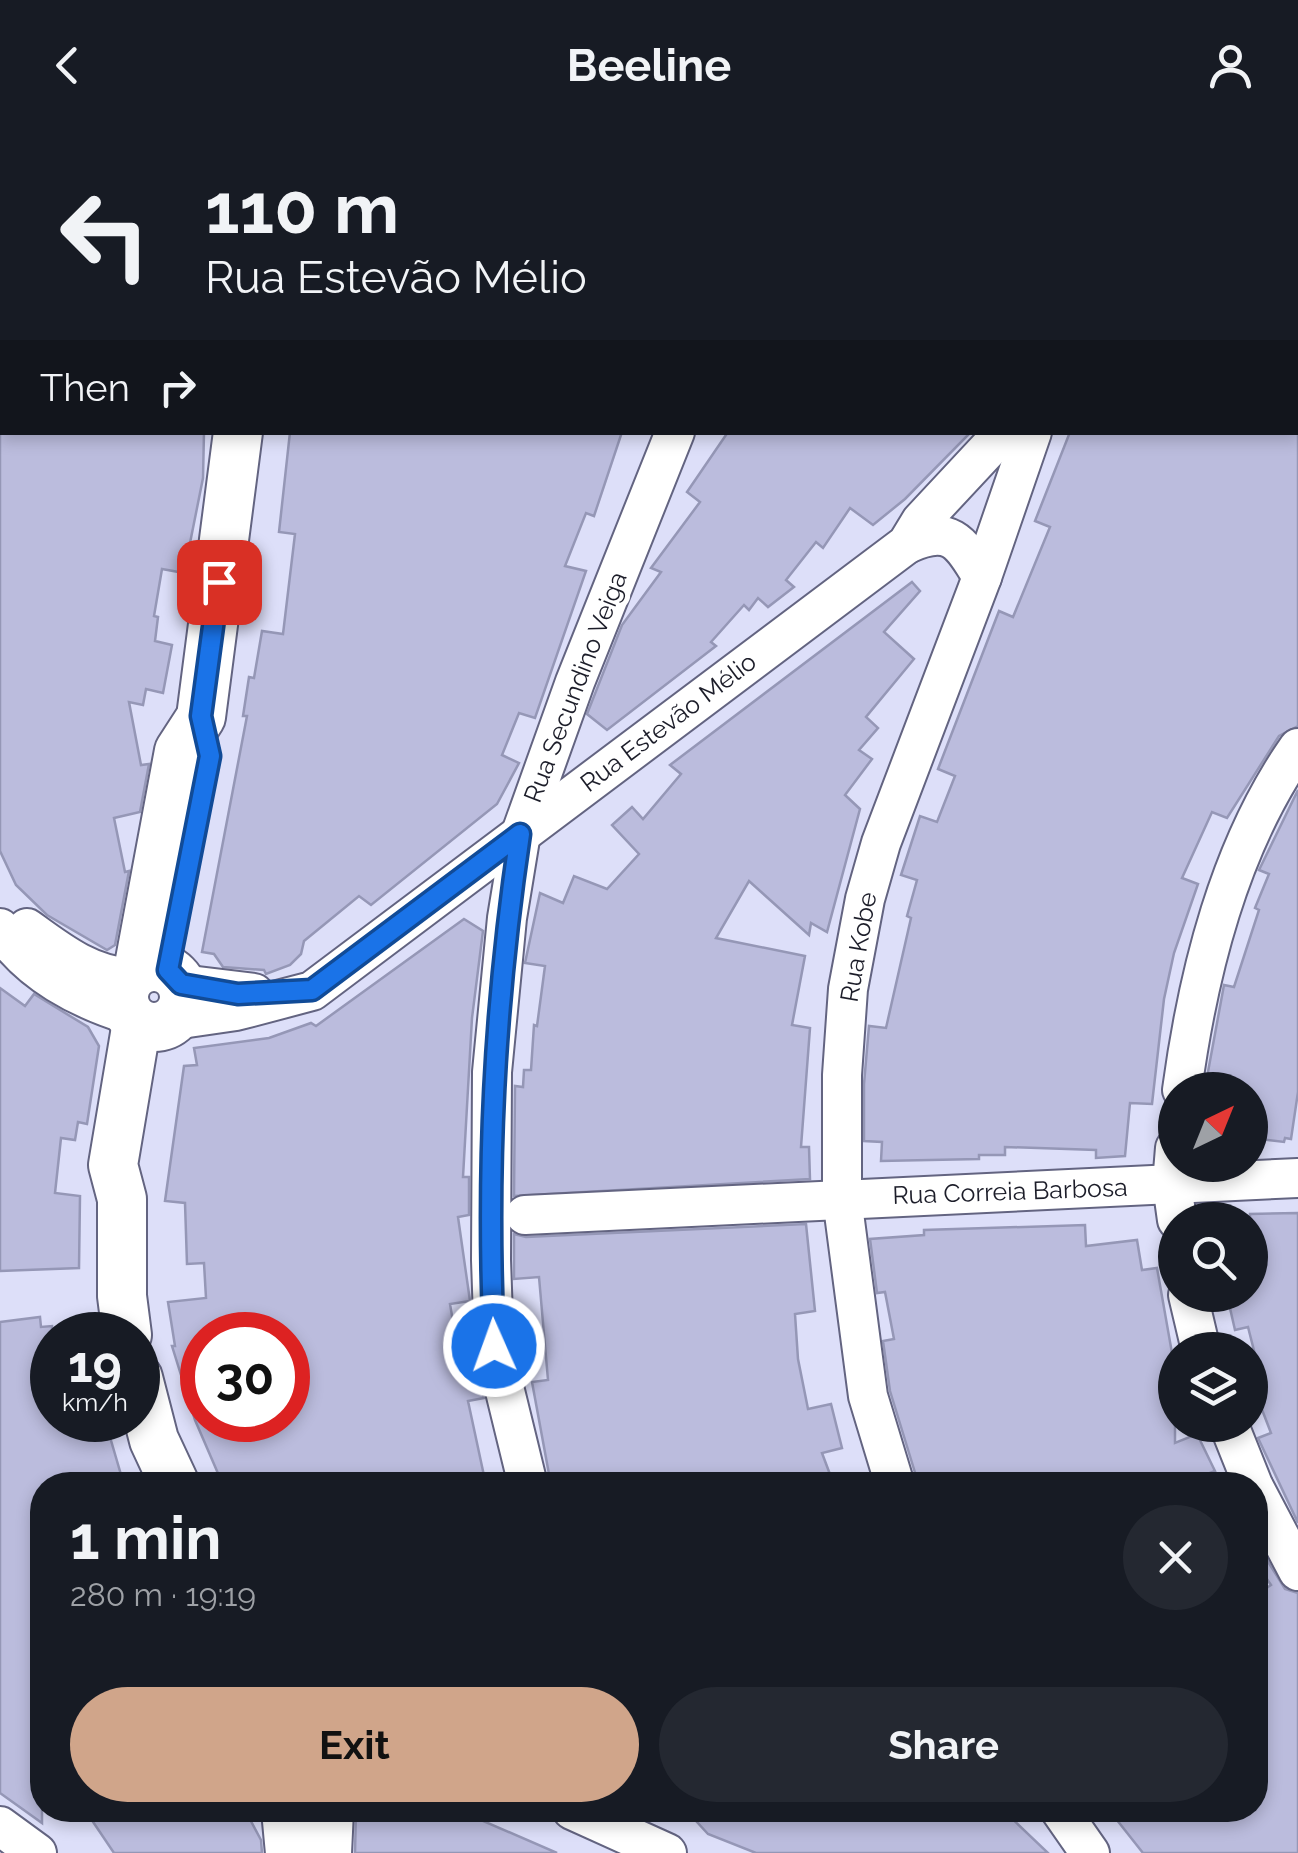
<!DOCTYPE html>
<meta charset="utf-8">
<style>
body{margin:0;font-family:Raleway,sans-serif;background:#242831;color:#f1f3f6;height:100vh;display:flex;flex-direction:column;font-size:38px;white-space:nowrap}
*{box-sizing:border-box;margin:0}
p{font-size:32px;color:#9ea1a6}
.icon{flex:none;width:55px;height:55px;fill:none;stroke:currentColor;stroke-width:2;stroke-linecap:round;stroke-linejoin:round}
.map{position:relative;flex:1;overflow:hidden}
.panel{position:absolute;left:30px;top:1342px;width:1238px;height:350px;display:flex;flex-direction:column;background:#171b24;border-radius:40px;box-shadow:0 5px 15px #0003}
.panel>*{flex:none}
.guide{position:absolute;left:0px;top:0px;width:1300px;height:305px;box-shadow:0 5px 15px #0003;background:#171b24;color:#f1f3f6;overflow:hidden}
.needle{width:65px;rotate:43deg}
.buttons{position:absolute;left:1158px;top:942px;display:grid;gap:20px}
.buttons a{display:grid;place-items:center;width:110px;height:110px;border-radius:50%;background:#171b24;box-shadow:0 5px 15px #0003;font-size:50px}
.speed{position:absolute;left:30px;top:1182px;display:flex;gap:20px;font-size:50px;font-weight:700;text-align:center}
.speed>*{display:grid;place-content:center;width:130px;height:130px;border-radius:50%;background:#171b24;box-shadow:0 5px 15px #0003;line-height:1}
.speed small{font-size:25px;font-weight:400}
.speed .limit{border:15px solid #d22;background:#fff;color:#111}
.pin{position:absolute;display:grid;place-items:center;width:85px;height:85px;color:#fff;margin:-42px;border-radius:20px;box-shadow:0 5px 15px #0006}
.me{position:absolute;width:110px;margin:-55px;rotate:358deg;stroke-linejoin:round;filter:drop-shadow(0 0 8px #0008)}
.turn{display:flex;align-items:center;gap:35px;height:210px;padding:0 40px;font-size:45px}
.turn .icon{width:130px;height:130px;stroke-width:2.5}
.turn b{display:block;font-size:70px;line-height:85px}
.then{display:flex;align-items:center;height:95px;padding:0 40px;background:#0003;gap:20px;font-size:38px}
.round{display:grid;place-items:center;flex:none;width:105px;height:105px;border-radius:52px;background:#242831}
.overview{display:flex;align-items:center;justify-content:space-between;height:170px;padding:0 40px}
h1{font-size:60px;font-weight:700;line-height:75px}
.primary-button{display:flex;gap:20px;margin-top:auto;padding:20px 40px}
.primary-button a{flex:1;height:115px;border-radius:60px;background:#d0a58a;color:#111;font-size:40px;font-weight:700;line-height:115px;text-align:center}
.primary-button a+a{background:#242831;color:#f1f3f6}
header{display:flex;justify-content:space-between;align-items:center;height:130px;padding:0 40px;background:#171b24;font-size:45px;font-weight:700}
.map>svg:first-child{display:block}
.building{fill:#bbbcdd;stroke:#9597b6;stroke-width:2.5;fill-rule:evenodd}
.lines{fill:none;stroke-linecap:round;stroke-linejoin:round}
.minor-casing{stroke:#636481;stroke-width:42}
.tertiary-casing{stroke:#636481;stroke-width:52}
.minor{stroke:#fff;stroke-width:38}
.tertiary{stroke:#fff;stroke-width:48}
.route-casing{stroke:#114b97;stroke-width:25}
.route{stroke:#1a73e8;stroke-width:18}
.labels{text-anchor:middle;stroke-width:10;stroke-linejoin:round;paint-order:stroke}
.street-label{font-size:25px;fill:#1c1d29;stroke:#fff}
</style>
<header><svg class="icon" aria-label="back" viewBox="0 0 24 24"><path d="M15 5l-7 7 7 7"/></svg>Beeline<svg class="icon" aria-label="person" viewBox="0 0 24 24"><circle cx="12" cy="8" r="4"/><path d="M4 21q1-7 8-7t8 7"/></svg></header>
<div class="map">
<svg width="1298" height="1723" viewBox="0 0 1298 1723">
<rect width="100%" height="100%" fill="#dddff9"/>
<g class="building">
<polygon points="0,302 204,302 203,348 184,443 162,439 154,486 158,487 155,511 172,515 163,563 146,559 143,575 129,572 141,635 149,634 140,682 114,688 125,742 129,741 115,815 107,820 47,785 16,755 0,721"/>
<polygon points="290,302 622,302 594,386 586,383 565,436 586,441 535,588 519,583 502,625 519,633 497,674 371,775 359,766 304,811 301,824 290,835 266,844 264,840 223,837 214,824 202,822 247,586 243,586 249,547 254,548 262,501 283,504 295,404 279,402"/>
<polygon points="728,302 971,302 905,369 873,395 850,378 823,418 816,412 786,450 794,457 768,477 758,468 749,480 744,475 711,512 716,516 607,600 587,584 622,495 661,442 651,438 700,372 687,362"/>
<polygon points="1070,302 1298,302 1298,596 1279,606 1227,688 1212,682 1182,748 1198,754 1174,823 1164,869 1152,974 1130,973 1125,1026 1096,1028 1096,1020 1005,1017 1005,1025 979,1025 979,1029 881,1031 882,1012 864,1011 864,954 869,896 886,898 911,788 907,786 917,750 901,745 920,686 937,692 955,646 938,639 999,481 1013,487 1050,397 1035,391"/>
<polygon points="912,452 920,461 884,502 914,529 866,587 878,598 859,620 872,629 845,665 860,679 827,802 811,793 809,805 749,751 716,808 805,826 792,895 810,898 801,1017 809,1017 810,1049 514,1066 515,956 523,957 524,940 531,940 534,895 537,896 545,836 525,833 540,763 563,773 574,746 607,759 639,724 612,695 632,677 643,689 681,644 670,635"/>
<polygon points="1298,660 1298,962 1291,1009 1285,1008 1284,1012 1250,1008 1250,960 1205,958 1224,855 1234,857 1259,780 1255,778 1269,744 1259,740"/>
<path d="M464 789 483 801 472 888 463 1047H469V1085L458 1087 470 1171 450 1174 459 1227H474L484 1268 468 1271 486 1355H223L195 1290 172 1216H175L168 1172 206 1168 204 1133 187 1134 185 1073 165 1071 184 936 197 935 194 918 269 908 311 893 316 896ZM202 1205H288V1290H202Z"/>
<polygon points="0,858 25,876 34,864 88,897 99,916 87,994 78,992 75,1010 61,1008 55,1063 80,1066 79,1138 0,1141"/>
<polygon points="1298,1083 1298,1393 1258,1308 1271,1303 1256,1264 1264,1260 1248,1197 1235,1200 1227,1165 1250,1165 1250,1084"/>
<polygon points="806,1094 815,1181 795,1184 798,1229 808,1279 831,1274 842,1318 822,1323 834,1355 551,1355 532,1252 548,1250 539,1147 514,1149 514,1104 526,1107"/>
<polygon points="1085,1095 1086,1116 1137,1110 1142,1140 1157,1138 1175,1240 1175,1313 1197,1304 1215,1341 1202,1346 1206,1355 931,1355 928,1346 917,1349 890,1261 883,1211 894,1209 885,1162 877,1163 870,1109 924,1105 924,1100"/>
<polygon points="40,1187 41,1197 52,1196 52,1290 105,1290 124,1355 42,1355 42,1693 0,1663 0,1192"/>
<polygon points="1267,1430 1285,1459 1298,1463 1298,1723 1143,1723 1109,1680 1255,1680 1255,1466 1271,1455 1258,1436"/>
<polygon points="85,1680 245,1680 261,1710 262,1723 114,1723"/>
<polygon points="356,1680 458,1680 557,1723 355,1723"/>
<polygon points="686,1680 1003,1680 1048,1723 756,1723 708,1704"/>
</g>
<g class="lines">
<defs>
<g id="minor">
<polyline points="167,0 175,2"/>
<polyline points="792,2 793,0"/>
<polyline points="1155,2 1156,0"/>
<path d="M907 414C950 395 960 410 982 447"/>
<path d="M0 798C28 843 81 870 130 885"/>
<path d="M27 798C60 822 89 845 131 848"/>
<polyline points="181,854 254,863"/>
<polyline points="174,890 236,881 312,861 907,414 921,391 1004,302"/>
<path d="M1182 960C1198 843 1229 717 1298 618"/>
<polyline points="1175,1018 1172,1054 1177,1090"/>
<polyline points="525,1085 1298,1048"/>
<polyline points="1188,1165 1201,1220"/>
<polyline points="1229,1295 1253,1355"/>
<polyline points="528,1355 494,1216 491,1130 492,942 507,788 521,703 575,552 675,302"/>
<polyline points="895,1355 868,1266 842,1068 842,945 848,859 865,769 881,713 982,447 1032,302"/>
<polyline points="1255,1359 1298,1441"/>
<polyline points="572,1680 667,1723"/>
<polyline points="1060,1680 1090,1723"/>
<polyline points="0,1696 37,1723"/>
</g>
<g id="tertiary">
<polyline points="234,0 234,2"/>
<polyline points="324,2 325,0"/>
<circle cx="154" cy="867" r="30"/>
<polyline points="138,841 179,621 201,587 238,302"/>
<polyline points="127,1205 122,1166 122,1069 113,1035 137,892"/>
<polyline points="138,1248 154,1310 175,1355"/>
<polyline points="286,1680 290,1723"/>
<polyline points="327,1723 329,1680"/>
</g>
</defs>
<use href="#minor" class="minor-casing"/>
<use href="#tertiary" class="tertiary-casing"/>
<use href="#minor" class="minor"/>
<use href="#tertiary" class="tertiary"/>
</g>
<g class="lines">
<defs>
<path id="route" d="M219 452 201 586 210 626 168 840 181 854 238 864 312 860 520 704C494 879 486 1039 494 1216"/>
</defs>
<use href="#route" class="route-casing"/>
<use href="#route" class="route"/>
</g>
<g class="labels">
<g class="street-label">
<text transform="translate(575 557) rotate(-69)" y="9">Rua Secundino Veiga</text>
<text transform="translate(668 592) rotate(-37)" y="9">Rua Estevão Mélio</text>
<text transform="translate(858 817) rotate(-80)" y="9">Rua Kobe</text>
<text transform="translate(1010 1061) rotate(-2)" y="9">Rua Correia Barbosa</text>
</g>
</g>
</svg>
<div class="buttons">
<a><svg class="needle" viewBox="-14 -14 28 28"><path d="M0-13l5 13h-10z" fill="#e53935"/><path d="M0 13l5-13h-10z" fill="#9ea1a6"/></svg></a>
<a><svg class="icon" aria-label="search" viewBox="0 0 24 24"><circle cx="10" cy="10" r="6"/><path d="M15 15l6 6"/></svg></a>
<a><svg class="icon" aria-label="layers" viewBox="0 0 24 24"><path d="M12 4l9 5-9 5-9-5zM3 14l9 5 9-5"/></svg></a>
</div>
<div class="speed"><div>19<small>km/h</small></div><div class="limit">30</div></div>
<div class="pin" style="left:219px;top:452px;background:#d93025"><svg class="icon" aria-label="arrive" viewBox="0 0 24 24"><path d="M6 21V4h12l-3 4 3 4H6"/></svg></div>
<svg class="me" style="left:494px;top:1216px" viewBox="-20 -20 40 40"><circle r="17" fill="#1a73e8" stroke="#fff" stroke-width="3"/><path d="M0-11L8 9 0 5-8 9z" fill="#fff"/></svg>
<div class="guide">
<div class="turn"><svg class="icon" aria-label="left" viewBox="0 0 24 24"><path d="M17 20v-9H6M10 6l-5 5 5 5"/></svg><div><b>110 m</b>Rua Estevão Mélio</div></div>
<div class="then">Then<svg class="icon" aria-label="right" viewBox="0 0 24 24"><path d="M7 20v-9h11M14 6l5 5-5 5"/></svg></div>
</div>
<section class="panel">
<div class="overview"><div><h1>1 min</h1><p>280 m · 19:19</p></div><a class="round"><svg class="icon" aria-label="close" viewBox="0 0 24 24"><path d="M6 6l12 12M18 6L6 18"/></svg></a></div>
<div class="primary-button"><a>Exit</a><a>Share</a></div>
</section>
</div>
